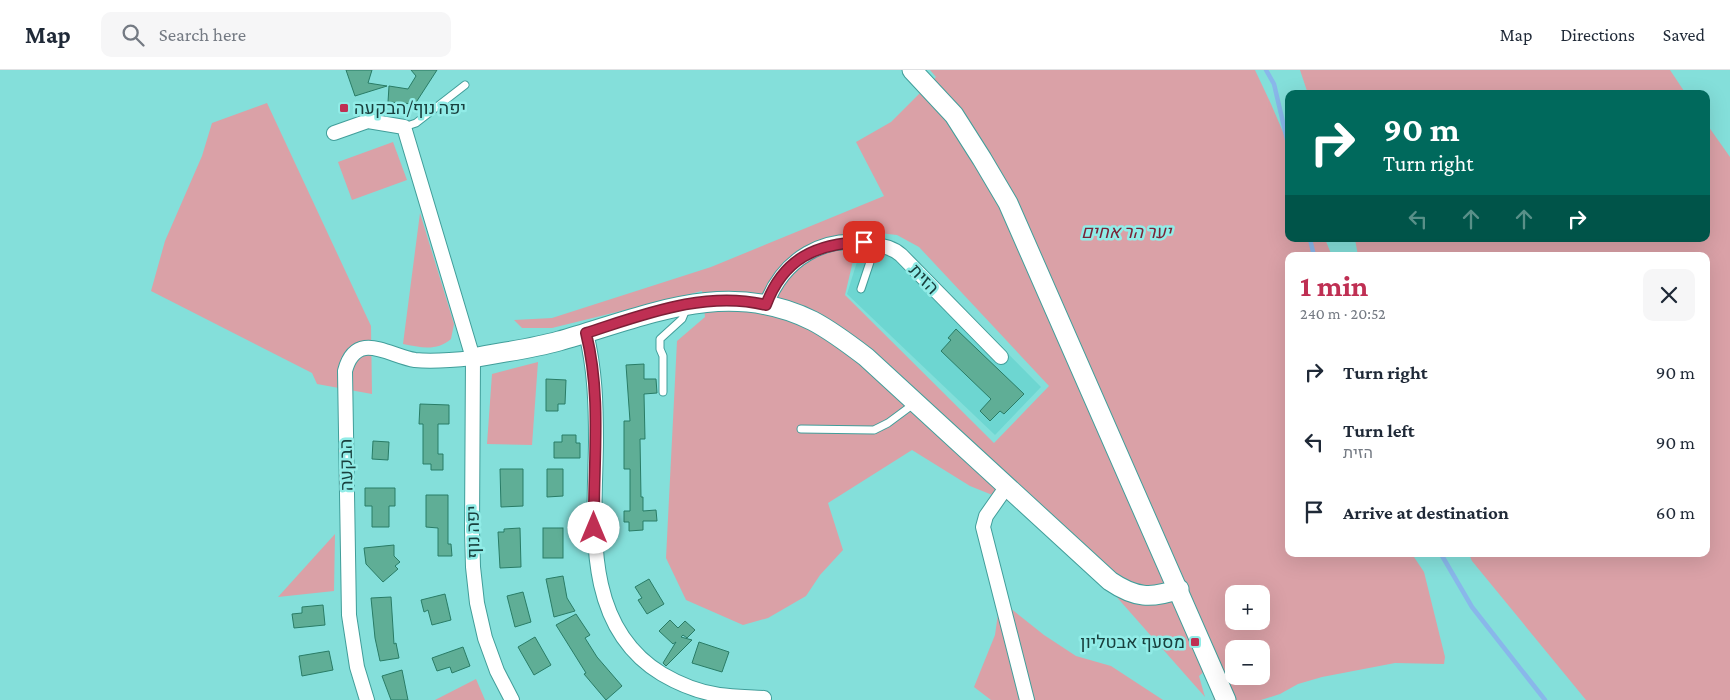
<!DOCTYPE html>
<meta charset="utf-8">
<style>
body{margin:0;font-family:"Crimson Pro",Heebo,serif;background:#f6f6f7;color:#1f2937;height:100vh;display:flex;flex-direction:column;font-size:19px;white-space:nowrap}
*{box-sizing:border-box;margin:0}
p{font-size:16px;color:#747a83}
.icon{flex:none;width:28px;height:28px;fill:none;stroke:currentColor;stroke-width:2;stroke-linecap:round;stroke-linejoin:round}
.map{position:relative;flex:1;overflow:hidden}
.details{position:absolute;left:1285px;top:182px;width:425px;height:305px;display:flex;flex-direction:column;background:#fff;border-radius:10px;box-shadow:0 5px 20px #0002}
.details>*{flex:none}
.guide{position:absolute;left:1285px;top:20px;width:425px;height:152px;border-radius:10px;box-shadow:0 5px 20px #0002;background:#00695c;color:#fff;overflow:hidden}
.buttons{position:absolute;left:1225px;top:515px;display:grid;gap:10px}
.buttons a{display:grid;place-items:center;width:45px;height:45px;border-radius:10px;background:#fff;box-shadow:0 5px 20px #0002;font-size:25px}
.pin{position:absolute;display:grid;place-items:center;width:42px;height:42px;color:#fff;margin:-21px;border-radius:10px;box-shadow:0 2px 8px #0006}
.me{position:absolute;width:55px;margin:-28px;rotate:0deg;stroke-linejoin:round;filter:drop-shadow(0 0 4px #0008)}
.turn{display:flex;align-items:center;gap:18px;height:105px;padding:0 15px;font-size:22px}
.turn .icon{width:65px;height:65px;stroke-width:2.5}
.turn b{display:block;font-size:35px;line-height:42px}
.lanes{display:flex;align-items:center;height:48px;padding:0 15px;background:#0003;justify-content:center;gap:25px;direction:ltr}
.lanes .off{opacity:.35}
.round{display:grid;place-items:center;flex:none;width:52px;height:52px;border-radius:10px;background:#f6f6f7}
.head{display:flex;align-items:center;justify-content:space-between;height:85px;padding:0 15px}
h1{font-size:30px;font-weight:700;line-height:38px;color:#bf2f53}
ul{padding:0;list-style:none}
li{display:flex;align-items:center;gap:15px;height:70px;padding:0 15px}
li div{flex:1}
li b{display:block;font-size:19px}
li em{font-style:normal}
header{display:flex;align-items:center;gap:30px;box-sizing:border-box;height:70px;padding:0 25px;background:#fff;border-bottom:1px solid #e0e1e3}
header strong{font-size:24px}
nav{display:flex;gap:28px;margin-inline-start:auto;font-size:18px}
.search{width:350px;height:45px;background:#f6f6f7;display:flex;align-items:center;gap:12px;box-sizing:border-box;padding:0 18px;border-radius:10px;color:#747a83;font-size:19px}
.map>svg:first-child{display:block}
.built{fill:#6dd6d1}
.green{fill:#daa1a7;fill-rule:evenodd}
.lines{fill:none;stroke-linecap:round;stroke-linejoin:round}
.stream{stroke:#89b7ea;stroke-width:4.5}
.building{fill:#5fae96;stroke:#297c66}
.lane-casing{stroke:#419e9a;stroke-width:9}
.street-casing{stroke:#419e9a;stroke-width:16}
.secondary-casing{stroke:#419e9a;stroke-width:21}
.lane{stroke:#fff;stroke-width:7}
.street{stroke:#fff;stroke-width:14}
.secondary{stroke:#fff;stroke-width:19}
.route-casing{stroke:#7c1f36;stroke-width:12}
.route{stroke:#bf2f53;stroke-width:9}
.poi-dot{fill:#bf2f53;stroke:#91ece7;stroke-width:2}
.labels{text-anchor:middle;stroke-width:5;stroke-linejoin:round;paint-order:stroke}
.poi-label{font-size:18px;fill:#19403e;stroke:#91ece7;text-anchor:start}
.park-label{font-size:18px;font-style:italic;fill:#7a2437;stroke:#91ece7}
.street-label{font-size:18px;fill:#19403e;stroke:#91ece7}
</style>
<header>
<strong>Map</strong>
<div class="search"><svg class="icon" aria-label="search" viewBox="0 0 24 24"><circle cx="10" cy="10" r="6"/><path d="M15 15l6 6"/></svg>Search here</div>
<nav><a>Map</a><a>Directions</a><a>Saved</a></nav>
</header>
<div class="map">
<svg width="1730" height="630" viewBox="0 0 1730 630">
<rect width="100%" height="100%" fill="#84dfda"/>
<polygon class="built" points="865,166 887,169 901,176 1041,317 995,365 847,224"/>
<g class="green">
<path d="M930 0H1255L1271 34 1289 76V169H1325L1332 186H1289V484H1412L1424 502 1445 587 1444 594 1395 593 1322 607 1298 614 1280 624 1261 630H1214L1206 600 1199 606 1205 627 1084 490 1017 435 970 416 912 380 828 433 843 480 820 505 806 526 768 548 743 555 686 530 666 488 677 271 705 247 702 221 552 258H522L514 250 552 248 711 197 884 126 856 72 891 52 936 7ZM860 161 897 165 919 177 1049 316 994 373 845 225ZM1234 524H1261V551H1234ZM1234 579H1261V606H1234Z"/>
<polygon points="1300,0 1670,0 1686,24 1308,24"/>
<polygon points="267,33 371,256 372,324 317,314 312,303 151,221 165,171 202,86 212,53"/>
<polygon points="1706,53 1730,87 1730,630 1586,630 1472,491 1469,484 1706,484 1706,186 1358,186 1355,169 1706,169"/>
<polygon points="393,72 407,110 352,130 338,92"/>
<path d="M420 143 454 254 451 269C436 282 420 277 403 274Z"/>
<polygon points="538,292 532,375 487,374 492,304"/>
<polygon points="335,464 334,521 278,527"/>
<polygon points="1000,530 1044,565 1076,586 1111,596 1163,630 991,630 974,617 995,565"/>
<polygon points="476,609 485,630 435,630"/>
</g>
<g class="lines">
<g class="stream">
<polyline points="1266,0 1274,14 1289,78"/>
<polyline points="1310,169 1314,186"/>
<polyline points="1441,484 1472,537 1545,630"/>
</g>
</g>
<g class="building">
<polygon points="346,0 372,0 368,13 387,16 355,26"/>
<polygon points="411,0 437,0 415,34 388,32 389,16 408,19 416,6"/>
<polygon points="956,259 1024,324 1004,344 1000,341 990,351 980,341 991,329 941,281 951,270 948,268"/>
<polygon points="644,294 644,309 656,309 657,323 644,324 645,369 640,369 641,427 643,427 643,441 656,440 657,451 643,451 643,460 629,461 629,452 624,452 624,441 630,441 630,399 624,399 624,351 630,351 626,295"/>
<polygon points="546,309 566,310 565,334 558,334 558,341 546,341"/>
<polygon points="420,334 449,335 449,354 438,354 438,384 443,384 443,400 431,400 431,394 423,394 423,354 419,354"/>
<polygon points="562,365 576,365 576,373 580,373 580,388 554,388 554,372 562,372"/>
<polygon points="373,371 389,372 388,390 372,389"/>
<polygon points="500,399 523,399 523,436 501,437"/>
<polygon points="547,399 563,399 563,426 547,427"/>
<polygon points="365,418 395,418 395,436 389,436 389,457 372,457 372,436 365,436"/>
<polygon points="426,425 448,425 448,474 451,474 452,486 438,486 438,458 426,457"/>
<polygon points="520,458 521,497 500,498 498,462 504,462 504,459"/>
<rect x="543" y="458" width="20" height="30"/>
<polygon points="394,475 394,486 400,492 395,496 398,499 383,512 366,494 364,478"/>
<polygon points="563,506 567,528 575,541 554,547 546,509"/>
<polygon points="649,509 664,534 647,544 638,530 642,528 635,517"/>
<polygon points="523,522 531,552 515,557 507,526"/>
<polygon points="445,524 451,550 432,555 428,540 424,542 421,530"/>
<polygon points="391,527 394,574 396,573 399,588 380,591 375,568 371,528"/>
<polygon points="323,535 325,555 294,558 292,544 302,543 302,537"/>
<polygon points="576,544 590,565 585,568 597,587 622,616 606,630 584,604 586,603 556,555"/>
<polygon points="670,550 678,558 685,551 695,560 687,568 683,565 681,567 692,570 666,596 663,593 676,572 673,574 659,561"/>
<polygon points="535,567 551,595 534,605 518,577"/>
<polygon points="699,572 729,582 722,602 692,593"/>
<polygon points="463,577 470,596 452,603 450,597 437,601 432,588"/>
<polygon points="329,581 333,600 302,606 299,586"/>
<polygon points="402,600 408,630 391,630 382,606"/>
</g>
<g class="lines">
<defs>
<g id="lane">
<polyline points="404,57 416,53 465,15"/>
<polyline points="861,219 876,174"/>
<polyline points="663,322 663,286 660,279 660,269 682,249 687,237"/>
<polyline points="801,359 874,360 888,353 915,333"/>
</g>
<g id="street">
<polyline points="334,63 368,51 404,57 473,288 472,460 473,497 477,533 485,568 497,601 512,630"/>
<path d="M766 235C783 189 824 164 873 174 884 176 893 178 901 185L1001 287"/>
<path d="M586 263C595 299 596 335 596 372 595 453 581 555 662 604 679 614 699 622 719 625 734 627 749 627 764 628"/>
<polyline points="1007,416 986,446 983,457 1027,630"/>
<path d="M367 630 357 597 349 545 345 301C356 259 389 286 415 290 434 292 454 290 473 288"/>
</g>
<g id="secondary">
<polyline points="912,0 954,45 982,89 1008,133 1226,630"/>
<path d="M473 288C502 282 531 279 559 271 644 247 726 207 813 251 832 261 849 274 866 287L1110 511C1135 528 1151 529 1179 519"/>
</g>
</defs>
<use href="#lane" class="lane-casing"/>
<use href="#street" class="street-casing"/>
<use href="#secondary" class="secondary-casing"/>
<use href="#lane" class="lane"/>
<use href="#street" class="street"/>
<use href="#secondary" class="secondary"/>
</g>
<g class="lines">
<defs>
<path id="route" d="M594 458C593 393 602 327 586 263 643 245 705 220 766 235 783 189 816 173 864 172"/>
</defs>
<use href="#route" class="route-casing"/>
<use href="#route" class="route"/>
</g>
<g class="poi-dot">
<rect x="339" y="33" width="10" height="10" rx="2.5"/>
<rect x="1190" y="567" width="10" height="10" rx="2.5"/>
</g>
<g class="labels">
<g class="poi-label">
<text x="354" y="44">יפה נוף/הבקעה</text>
<text x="1185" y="578" text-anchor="end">מסעף אבטליון</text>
</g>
<g class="park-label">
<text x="1126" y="168">יער הר אחים</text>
</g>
<g class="street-label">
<text transform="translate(924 209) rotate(46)" y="6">הזית</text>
<text transform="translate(346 395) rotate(-91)" y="6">הבקעה</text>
<text transform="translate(473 462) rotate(-91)" y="6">יפה נוף</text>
</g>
</g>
</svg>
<div class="buttons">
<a>+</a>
<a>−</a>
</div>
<div class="pin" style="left:864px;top:172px;background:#d93025"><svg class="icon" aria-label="arrive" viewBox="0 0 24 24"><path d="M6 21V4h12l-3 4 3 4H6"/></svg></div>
<svg class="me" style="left:594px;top:458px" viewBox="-20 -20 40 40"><circle r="19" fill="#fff"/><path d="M0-13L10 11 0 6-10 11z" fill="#bf2f53"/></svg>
<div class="guide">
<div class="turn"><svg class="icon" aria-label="right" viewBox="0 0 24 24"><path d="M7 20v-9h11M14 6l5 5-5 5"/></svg><div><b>90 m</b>Turn right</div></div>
<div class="lanes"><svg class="icon off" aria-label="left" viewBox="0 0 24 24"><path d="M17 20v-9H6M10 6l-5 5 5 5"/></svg><svg class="icon off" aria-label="ahead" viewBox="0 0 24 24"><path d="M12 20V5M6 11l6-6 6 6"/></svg><svg class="icon off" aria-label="ahead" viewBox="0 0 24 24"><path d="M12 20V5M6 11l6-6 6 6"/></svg><svg class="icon" aria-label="right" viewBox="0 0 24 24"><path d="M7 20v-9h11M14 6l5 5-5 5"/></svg></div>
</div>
<section class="details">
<div class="head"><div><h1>1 min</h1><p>240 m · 20:52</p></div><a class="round"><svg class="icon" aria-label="close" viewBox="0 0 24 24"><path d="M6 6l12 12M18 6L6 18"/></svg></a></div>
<ul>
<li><svg class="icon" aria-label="right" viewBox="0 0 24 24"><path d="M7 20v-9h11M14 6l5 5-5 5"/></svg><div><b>Turn right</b></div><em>90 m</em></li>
<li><svg class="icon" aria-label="left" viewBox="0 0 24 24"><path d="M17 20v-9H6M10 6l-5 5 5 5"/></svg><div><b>Turn left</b><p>הזית</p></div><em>90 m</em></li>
<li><svg class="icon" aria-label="arrive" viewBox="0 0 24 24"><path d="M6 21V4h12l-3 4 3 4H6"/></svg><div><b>Arrive at destination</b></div><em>60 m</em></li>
</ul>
</section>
</div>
